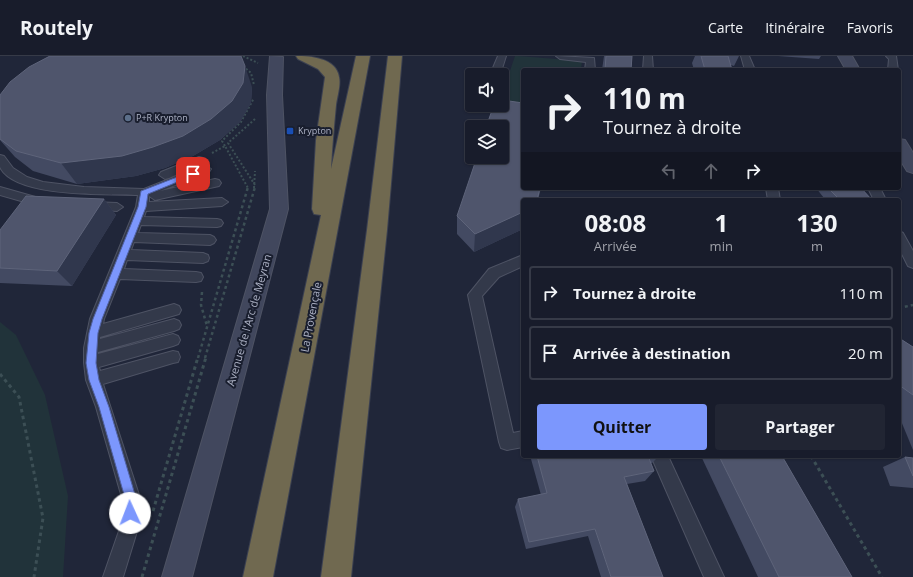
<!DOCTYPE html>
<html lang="fr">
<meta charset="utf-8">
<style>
body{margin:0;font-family:"Open Sans",sans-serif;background:#212533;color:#f1f3f6;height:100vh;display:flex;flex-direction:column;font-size:15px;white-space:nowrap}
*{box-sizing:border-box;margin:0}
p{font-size:13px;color:#9fa1a9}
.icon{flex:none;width:22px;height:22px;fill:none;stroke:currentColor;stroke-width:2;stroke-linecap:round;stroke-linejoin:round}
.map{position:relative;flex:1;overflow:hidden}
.side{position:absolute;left:521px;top:142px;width:380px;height:260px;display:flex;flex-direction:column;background:#181c2b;border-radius:4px;box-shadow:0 1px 3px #0004,0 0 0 1px #363a47}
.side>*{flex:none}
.top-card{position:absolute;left:521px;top:12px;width:380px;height:122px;border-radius:4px;box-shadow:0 1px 3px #0004,0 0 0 1px #363a47;background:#181c2b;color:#f1f3f6;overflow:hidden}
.buttons{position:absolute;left:465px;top:12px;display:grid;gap:8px}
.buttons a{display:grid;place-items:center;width:44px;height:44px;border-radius:4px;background:#181c2b;box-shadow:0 1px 3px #0004,0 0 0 1px #363a47;font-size:20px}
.pin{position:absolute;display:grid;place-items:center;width:34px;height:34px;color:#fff;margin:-17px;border-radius:8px;box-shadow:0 2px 6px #0006}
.me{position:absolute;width:44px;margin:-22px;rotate:358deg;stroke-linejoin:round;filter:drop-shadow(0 0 3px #0008)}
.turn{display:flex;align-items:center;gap:14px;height:84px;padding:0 16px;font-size:18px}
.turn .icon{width:52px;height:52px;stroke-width:2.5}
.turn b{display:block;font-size:28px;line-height:34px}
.lanes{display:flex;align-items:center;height:38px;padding:0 16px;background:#0003;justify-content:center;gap:20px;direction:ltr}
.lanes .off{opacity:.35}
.eta{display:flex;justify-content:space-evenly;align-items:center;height:68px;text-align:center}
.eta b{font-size:24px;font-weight:700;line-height:28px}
.button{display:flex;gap:8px;margin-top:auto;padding:8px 16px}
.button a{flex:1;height:46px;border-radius:4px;background:#7c97fd;color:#111;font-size:16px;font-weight:700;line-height:46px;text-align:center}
.button a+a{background:#212533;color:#f1f3f6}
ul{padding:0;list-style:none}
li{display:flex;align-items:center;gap:12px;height:54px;margin:0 8px 6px;padding:0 8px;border:2px solid #363a47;border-radius:4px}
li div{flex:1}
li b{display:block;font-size:15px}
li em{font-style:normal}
header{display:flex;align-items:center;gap:24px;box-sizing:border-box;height:56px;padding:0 20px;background:#181c2b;border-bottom:1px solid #363a47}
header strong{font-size:19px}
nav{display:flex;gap:22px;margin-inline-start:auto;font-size:14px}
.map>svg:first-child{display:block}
.green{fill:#21333a}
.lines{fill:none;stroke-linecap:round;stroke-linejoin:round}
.service-casing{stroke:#4e5364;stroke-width:2}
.secondary-casing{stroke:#4e5364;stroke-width:2}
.motorway-casing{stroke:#3b4051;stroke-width:2}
.path-far2{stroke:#3c4f55;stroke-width:2;stroke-dasharray:2 2;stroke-linecap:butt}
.path-far1{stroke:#3c4f55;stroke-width:2.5;stroke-dasharray:3 3;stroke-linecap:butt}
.path{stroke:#3c4f55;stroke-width:3;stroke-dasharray:3.5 3.5;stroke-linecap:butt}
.service{fill:#33394a;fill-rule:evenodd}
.secondary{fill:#41475d;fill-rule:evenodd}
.motorway{fill:#706950;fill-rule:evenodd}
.wall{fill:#434a62}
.shaded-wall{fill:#30374d}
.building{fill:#4f556c;stroke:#5e647a}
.route{fill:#7c97fd;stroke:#5162a4}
.service-dot{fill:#5c6f8a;stroke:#191e2e;stroke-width:1.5}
.transit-dot{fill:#1a4fb4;stroke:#191e2e;stroke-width:1.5}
.labels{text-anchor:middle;stroke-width:4;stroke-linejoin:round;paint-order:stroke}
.far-poi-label{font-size:9px;fill:#aeb3c6;stroke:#191e2e;text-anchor:start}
.street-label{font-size:11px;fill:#aeb3c6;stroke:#191e2e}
</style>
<header>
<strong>Routely</strong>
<nav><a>Carte</a><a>Itinéraire</a><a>Favoris</a></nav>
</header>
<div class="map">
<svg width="913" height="521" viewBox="0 0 913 521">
<rect width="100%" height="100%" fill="#202639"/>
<g class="green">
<polygon points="515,0 518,0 582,5 581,14 523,14 523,52 502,49 502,38"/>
<polygon points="0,266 16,279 45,339 68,440 63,521 0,521"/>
</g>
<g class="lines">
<defs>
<g id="service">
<polygon points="498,0 506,0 500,19 490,19"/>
<polygon points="556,0 594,2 595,14 585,14 586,6 560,3"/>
<polygon points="644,0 652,0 653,14 643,14"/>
<polygon points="741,0 749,0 755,14 745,14"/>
<polygon points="886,0 896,0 898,14 888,14 889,3"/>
<polygon points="480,49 523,54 523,60 481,53"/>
<path d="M0 99 4 100 13 112 27 121 43 126 84 131 144 133 205 109 211 113 209 116 160 135 215 123 219 124 221 127 219 130 155 144 149 140V146L222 142 228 146 222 150 146 155 144 161 217 163 221 164 223 167 221 170 217 171 141 169 138 177 210 179 214 181 216 184 214 187 210 189 134 186 131 194 203 197 208 199 209 202 208 205 203 207 127 204 124 213 196 216 201 217 203 221 201 225 196 226 120 223 104 263 103 268 174 248 179 250 181 254 179 258 100 281V283L174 263 179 265 181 269 179 273 174 275 98 296V298L173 278 178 280 180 284 178 288 173 290 99 311 100 315 173 295 178 296 180 301 178 306 173 307 103 328 140 442 138 472 123 521H103L120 472 122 442 96 351 86 324 84 307V292L90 263 136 151 138 139C109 138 14 142 0 111 0 107 0 102 0 99Z"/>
<polygon points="199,101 203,102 204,104 203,106 169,122 165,123 159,119 161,116"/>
<polygon points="0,131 46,144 48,147 42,151 0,139"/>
<polygon points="766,132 778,132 780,144 768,144"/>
<polygon points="868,132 880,132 886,144 874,144"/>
<polygon points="91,146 117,147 123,151 117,155 87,153 85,150"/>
<polygon points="899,175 903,177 913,195 913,212 908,210 899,192"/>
<polygon points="523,199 523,210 499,221 482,240 513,377 523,375 523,391 507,394 501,392 499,386 468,239 489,213"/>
<polygon points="651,400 668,400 724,521 704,521"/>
</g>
<g id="secondary">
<polygon points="270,0 283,1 282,39 288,153 192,521 162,521 270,153 267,39"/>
<polygon points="838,0 852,0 860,14 846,14"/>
<polygon points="899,83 905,84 913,97 913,117 907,115 899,102"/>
</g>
<g id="motorway">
<path d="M296 0C311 0 336 2 339 21 341 29 337 41 336 49 334 70 332 92 331 113L356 0H370L273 521H243L321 159 314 158 312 153 316 84 325 21 318 13 298 3Z"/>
<polygon points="388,0 402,0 387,174 351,521 321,521 367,174"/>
</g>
</defs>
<use href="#service" class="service-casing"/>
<use href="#secondary" class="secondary-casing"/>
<use href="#motorway" class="motorway-casing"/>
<g class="path-far2">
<polyline points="243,0 258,7"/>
<polyline points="243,10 251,17 254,29"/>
<polyline points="255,63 228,87 255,129"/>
<polyline points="225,90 222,85 241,66 254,42"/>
<polyline points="212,97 225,90 248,132"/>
<polyline points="254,132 255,115"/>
</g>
<g class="path-far1">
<polyline points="202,236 201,249 207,270"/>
<polyline points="899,252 913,249"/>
<polyline points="198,302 248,131"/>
<polyline points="205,302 255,131"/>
</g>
<g class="path">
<polyline points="0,318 19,341 43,462 34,521"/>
<polyline points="811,400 882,521"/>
<polyline points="153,455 198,301"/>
<polyline points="142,521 206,301"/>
</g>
<use href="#service" class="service"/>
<use href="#secondary" class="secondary"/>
<use href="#motorway" class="motorway"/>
</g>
<g class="wall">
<polygon points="604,0 632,0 631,14 602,14"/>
<polygon points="695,0 739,0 734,10 731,9 732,14 694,14 692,7"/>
<polygon points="778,0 821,0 819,3"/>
<polygon points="252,31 251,47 240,66 220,84 193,100 165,112 136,120 77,128 33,115 15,101 0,84 0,39"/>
<polygon points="523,132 541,132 538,144 523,144 523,173 474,196 457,178 457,160"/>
<polygon points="816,132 863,132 862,133 872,144 822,144 824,142"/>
<polygon points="104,143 116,159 72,230 0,227 0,174"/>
<polygon points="899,282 913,291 913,394 899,360"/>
<polygon points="533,400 659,400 652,407 651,407 654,415 645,425 627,428 663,521 601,521 588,480 526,493 515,451 518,443 541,439 531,403"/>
<polygon points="669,400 684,400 671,403"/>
<polygon points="701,400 782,400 852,521 758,521"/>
<polygon points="905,401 913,402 913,432 890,430 883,411"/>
</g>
<g class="shaded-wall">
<polygon points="245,10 252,31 251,47 240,66 220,84 193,100 165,112 136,120 77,128 61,107"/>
<polygon points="104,143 116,159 72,230 57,215"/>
<polygon points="523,156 523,173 474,196 475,178"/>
</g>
<g class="building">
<polygon points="50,0 241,0 245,10 243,27 232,45 211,63 183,80 153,91 122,100 61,107 16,95 0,83 0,39 10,26 29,11"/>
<polygon points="606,0 632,0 631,14 605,14"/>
<polygon points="701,0 728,0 732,14 705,14"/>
<polygon points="502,44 523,47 523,132 540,132 537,144 523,144 523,156 475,178 457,160 477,101 502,101 502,71 486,71 494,49 502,49"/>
<polygon points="837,132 861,132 872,144 840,144 830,134 838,133"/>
<polygon points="26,140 104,143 57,215 0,212 0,174"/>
<polygon points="899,282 913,291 913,339 899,329"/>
<polygon points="537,400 648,400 654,415 624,421 663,521 611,521 595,473 529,486 518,443 547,437"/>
<polygon points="719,400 782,400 852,521 779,521"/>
<polygon points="905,401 913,402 913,420"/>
</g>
<polygon class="route" points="190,116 197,118 148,138 146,151 102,263 98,277 96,307 99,324 109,351 136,442 134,461 130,463 126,461 124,457 125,442 99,351 89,324 86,307 89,277 93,263 138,151 141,135"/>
<circle class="service-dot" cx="128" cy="62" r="4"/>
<rect class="transit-dot" x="286" y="71" width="8" height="8" rx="2"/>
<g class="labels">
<g class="far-poi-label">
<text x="136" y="65">P+R Krypton</text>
<text x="298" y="78">Krypton</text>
</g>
<g class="street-label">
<text transform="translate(311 261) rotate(-79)" y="4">La Provençale</text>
<text transform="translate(249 264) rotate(-74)" y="4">Avenue de l'Arc de Meyran</text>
</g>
</g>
</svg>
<div class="buttons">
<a><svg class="icon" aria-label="sound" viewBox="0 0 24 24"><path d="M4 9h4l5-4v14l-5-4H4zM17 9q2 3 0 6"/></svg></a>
<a><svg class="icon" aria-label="layers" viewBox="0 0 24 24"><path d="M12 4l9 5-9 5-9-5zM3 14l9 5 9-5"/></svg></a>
</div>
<div class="pin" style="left:193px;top:118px;background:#d93025"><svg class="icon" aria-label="arrive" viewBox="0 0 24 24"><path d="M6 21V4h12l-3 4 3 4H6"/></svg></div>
<svg class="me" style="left:130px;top:457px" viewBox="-20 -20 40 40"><circle r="19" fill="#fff"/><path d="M0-13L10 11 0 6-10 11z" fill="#7c97fd"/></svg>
<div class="top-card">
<div class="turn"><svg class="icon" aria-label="right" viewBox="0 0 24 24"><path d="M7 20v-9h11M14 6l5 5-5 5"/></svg><div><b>110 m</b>Tournez à droite</div></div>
<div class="lanes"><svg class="icon off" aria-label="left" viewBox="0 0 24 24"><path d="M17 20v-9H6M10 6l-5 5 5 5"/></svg><svg class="icon off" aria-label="ahead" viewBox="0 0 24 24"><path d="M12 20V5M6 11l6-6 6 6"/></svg><svg class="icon" aria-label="right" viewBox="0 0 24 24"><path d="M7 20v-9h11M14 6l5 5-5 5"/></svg></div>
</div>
<section class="side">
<div class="eta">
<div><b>08:08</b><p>Arrivée</p></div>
<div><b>1</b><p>min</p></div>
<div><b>130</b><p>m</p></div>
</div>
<ul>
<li><svg class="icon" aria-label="right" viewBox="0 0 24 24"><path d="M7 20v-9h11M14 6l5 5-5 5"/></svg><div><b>Tournez à droite</b></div><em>110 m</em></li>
<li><svg class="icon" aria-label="arrive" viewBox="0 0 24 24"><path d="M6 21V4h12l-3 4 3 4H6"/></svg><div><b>Arrivée à destination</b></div><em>20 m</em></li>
</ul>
<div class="button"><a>Quitter</a><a>Partager</a></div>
</section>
</div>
